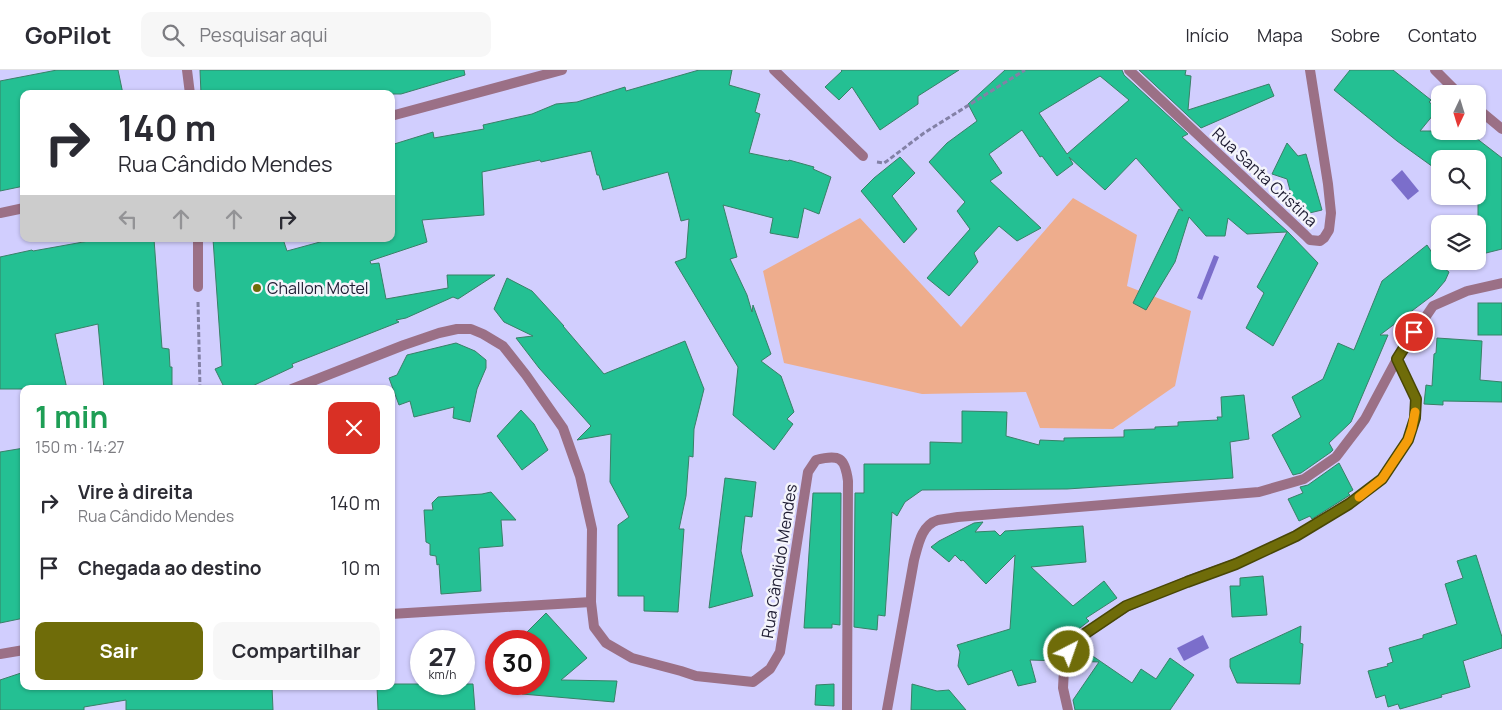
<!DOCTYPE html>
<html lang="pt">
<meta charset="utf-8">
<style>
body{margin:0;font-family:Manrope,sans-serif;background:#f7f7f7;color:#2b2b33;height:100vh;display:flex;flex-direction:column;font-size:19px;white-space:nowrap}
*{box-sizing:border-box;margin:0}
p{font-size:16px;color:#7c7c81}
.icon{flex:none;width:28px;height:28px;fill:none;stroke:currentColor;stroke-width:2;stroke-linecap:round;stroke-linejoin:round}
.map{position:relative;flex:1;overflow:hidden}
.panel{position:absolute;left:20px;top:315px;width:375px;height:305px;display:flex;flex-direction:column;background:#fff;border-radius:10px;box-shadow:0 1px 4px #0004}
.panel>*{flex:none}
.guide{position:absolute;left:20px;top:20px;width:375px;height:152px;border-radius:10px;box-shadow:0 1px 4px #0004;background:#fff;color:#2b2b33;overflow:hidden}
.needle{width:32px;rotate:184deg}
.tools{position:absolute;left:1431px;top:15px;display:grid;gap:10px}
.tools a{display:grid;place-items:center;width:55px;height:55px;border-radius:10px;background:#fff;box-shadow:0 1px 4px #0004;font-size:25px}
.speed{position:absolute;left:410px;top:560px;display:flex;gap:10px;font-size:25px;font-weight:700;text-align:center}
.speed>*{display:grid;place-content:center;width:65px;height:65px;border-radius:50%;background:#fff;box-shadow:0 1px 4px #0004;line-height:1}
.speed small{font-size:12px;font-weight:400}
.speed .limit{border:8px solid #d22;background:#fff;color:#111}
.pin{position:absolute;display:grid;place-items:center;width:42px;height:42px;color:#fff;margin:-21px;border:2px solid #fff;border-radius:50%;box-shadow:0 1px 5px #0007}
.me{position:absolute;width:55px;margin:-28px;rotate:41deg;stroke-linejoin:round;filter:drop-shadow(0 0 4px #0008)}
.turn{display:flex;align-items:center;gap:18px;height:105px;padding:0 15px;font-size:22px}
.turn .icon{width:65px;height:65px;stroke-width:2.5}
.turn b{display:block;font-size:35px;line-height:42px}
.lanes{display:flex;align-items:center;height:48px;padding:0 15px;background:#0003;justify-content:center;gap:25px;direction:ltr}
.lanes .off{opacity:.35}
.round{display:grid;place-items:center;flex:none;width:52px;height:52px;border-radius:10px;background:#f7f7f7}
.head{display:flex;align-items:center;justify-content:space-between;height:85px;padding:0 15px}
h1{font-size:30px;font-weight:700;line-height:38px;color:#1e9e55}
.action{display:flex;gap:10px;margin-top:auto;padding:10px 15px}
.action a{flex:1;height:58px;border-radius:10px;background:#6f6c09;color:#fff;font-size:20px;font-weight:700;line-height:58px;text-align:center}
.action a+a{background:#f7f7f7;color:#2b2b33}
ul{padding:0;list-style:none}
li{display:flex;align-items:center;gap:15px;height:65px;padding:0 15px}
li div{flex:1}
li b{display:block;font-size:19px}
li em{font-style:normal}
header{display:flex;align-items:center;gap:30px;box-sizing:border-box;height:70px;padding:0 25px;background:#fff;border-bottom:1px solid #e1e1e2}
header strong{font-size:24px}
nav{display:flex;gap:28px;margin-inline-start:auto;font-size:18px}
.search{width:350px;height:45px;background:#f7f7f7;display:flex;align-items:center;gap:12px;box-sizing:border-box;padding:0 18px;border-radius:10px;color:#7c7c81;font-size:19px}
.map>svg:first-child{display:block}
.green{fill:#eead8d}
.water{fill:#7b6ecb}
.building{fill:#24c093;stroke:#398067;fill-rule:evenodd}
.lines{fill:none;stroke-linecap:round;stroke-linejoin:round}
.path{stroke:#8381a6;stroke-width:3;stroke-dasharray:5 2.5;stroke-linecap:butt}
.street{stroke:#9b7086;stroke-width:10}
.route-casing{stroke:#484606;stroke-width:12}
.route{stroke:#6f6c09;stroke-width:9}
.slow{stroke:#f59e0b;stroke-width:9}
.poi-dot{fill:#6f6c09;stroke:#f4f4fb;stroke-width:2}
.labels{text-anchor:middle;stroke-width:5;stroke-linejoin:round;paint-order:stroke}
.street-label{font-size:16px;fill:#1e1c32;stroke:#f4f4fb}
.poi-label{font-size:16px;fill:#1e1c32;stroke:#f4f4fb;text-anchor:start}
</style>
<header>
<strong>GoPilot</strong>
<div class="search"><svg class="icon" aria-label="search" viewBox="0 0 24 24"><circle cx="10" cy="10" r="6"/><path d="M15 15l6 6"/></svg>Pesquisar aqui</div>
<nav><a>Início</a><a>Mapa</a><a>Sobre</a><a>Contato</a></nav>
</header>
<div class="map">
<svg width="1502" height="640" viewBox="0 0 1502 640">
<rect width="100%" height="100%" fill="#d1cefe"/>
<polygon class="green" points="1073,128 1137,165 1127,216 1191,241 1175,316 1113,359 1040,358 1026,322 922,324 784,293 763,201 860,148 961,257"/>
<g class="water">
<polygon points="1402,100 1419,121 1408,130 1391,110"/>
<polygon points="1214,185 1219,187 1202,230 1197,228"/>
<polygon points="1203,565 1209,578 1184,591 1177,578"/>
</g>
<g class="building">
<polygon points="57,0 118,0 123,24 24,24 24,116 0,121 0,11"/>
<polygon points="200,0 464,0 465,5 401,24 201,24"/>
<polygon points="699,0 732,0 729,15 760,24 755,42 760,44 749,83 788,91 789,90 814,97 813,99 831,107 819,144 804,138 798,168 770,163 773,148 723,135 737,187 730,189 747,225 752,242 753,235 771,284 761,291 781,306 794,342 787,349 793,354 774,380 733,345 738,297 675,192 686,188 689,149 681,151 668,102 603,120 599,105 597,105 591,81 541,92 540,90 482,102 484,145 422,150 427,172 370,191 371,194 379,193 386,229 448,218 447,205 495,205 458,229 453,227 406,248 396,250 399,252 292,294 293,297 246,319 225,319 215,299 222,296 213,169 283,169 287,181 331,169 391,169 391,75 433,62 434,68 484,59 483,55 532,44 556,34 577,32 625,17 626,21"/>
<polygon points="841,0 959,0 918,26 918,34 880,60 852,17 839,30 825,17 842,1"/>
<path d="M1005 0H1122L1124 5 1188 64 1182 67 1288 162 1318 193 1273 276 1246 258 1264 223 1257 217 1287 162 1247 164 1228 148 1225 166H1206L1189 147 1175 192 1146 240 1133 233 1179 139 1183 141 1136 88 1105 120 1069 87 1073 94 1057 106 1042 86 1040 87 1022 60 989 84 1002 103 990 111 1041 158 1017 171 999 156 974 183 978 192 949 226 927 208 970 159 957 141 965 132 929 92 947 73 977 51 968 34ZM1100 6 1129 30 1067 84 1039 43Z"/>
<polygon points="1139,0 1186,0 1185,5 1191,6 1188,40 1269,14 1274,26 1201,58"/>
<polygon points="1350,0 1393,0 1431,30 1429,32 1438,39 1420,61 1467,61 1502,88 1502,179 1478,185 1478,89 1440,89 1440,102 1397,71 1334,20"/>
<polygon points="1287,73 1298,86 1306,84 1322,140 1297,146 1287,109 1272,104"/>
<polygon points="900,87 915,103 892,126 917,159 904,173 861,121 874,108"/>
<polygon points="100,169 154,169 162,278 169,279 170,297 172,297 172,319 104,319 98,254 55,264 67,319 0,319 0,187 32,180 33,181"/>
<polygon points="1427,175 1440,195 1449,202 1445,211 1433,225 1380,265 1388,265 1351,352 1329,373 1333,380 1331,382 1301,403 1293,405 1272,365 1301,347 1292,327 1323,309 1338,273 1354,280 1382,211"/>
<polygon points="507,208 532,221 564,256 563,256 604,304 685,271 704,319 694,359 693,387 689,386 686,426 679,459 684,459 678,542 644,541 644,526 618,526 618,455 629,447 610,412 611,364 577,370 591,356 539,298 516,268 533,266 504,252 494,239"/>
<rect x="1478" y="233" width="24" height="32"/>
<polygon points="1437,268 1482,271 1480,310 1502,312 1502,332 1443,331 1443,335 1424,334 1426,315 1432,316 1434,284 1436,283"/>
<polygon points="456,273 475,281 486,290 486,298 477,319 470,352 453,348 454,337 414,347 410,331 399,335 389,308 397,305 407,285"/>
<polygon points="1244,325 1249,369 1230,372 1233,408 1067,419 922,420 905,432 897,446 892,442 885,546 878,545 877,560 854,557 855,423 864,423 864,394 930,394 930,372 962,373 962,341 1007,342 1006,366 1039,375 1040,370 1064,371 1064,368 1124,367 1124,360 1155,359 1155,357 1178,356 1178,352 1218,350 1217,347 1222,347 1221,327"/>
<polygon points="521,340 534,354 548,380 522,400 497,366"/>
<polygon points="24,378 24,548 0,553 0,382"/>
<polygon points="1339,393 1353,420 1348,423 1350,425 1312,449 1310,446 1299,451 1288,429 1303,423 1300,417 1308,415"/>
<polygon points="725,408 756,412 752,447 745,446 741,481 753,526 709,538"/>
<polygon points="491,422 516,450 501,450 503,476 479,478 481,521 441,524 439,494 437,495 436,486 430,485 430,474 426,472 424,440 433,440 432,433 438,427 482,424"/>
<polygon points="813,423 841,423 840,555 832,554 832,558 804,558"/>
<polygon points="983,452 975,462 995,461 1000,466 1005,461 1083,456 1086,492 1031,497 1073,536 1104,511 1117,528 1086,548 1089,551 1067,568 1069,570 1063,580 1059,591 1030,590 1036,612 1018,616 1012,600 968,615 958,596 960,582 957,575 1010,559 1015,485 986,514 963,490 961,491 955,485 949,492 931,477 939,471 974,453"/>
<polygon points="1476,485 1502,567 1502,578 1463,591 1470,617 1441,625 1442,627 1400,639 1398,634 1388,637 1385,625 1376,628 1368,601 1388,596 1387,594 1393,592 1389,578 1423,568 1423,565 1457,554 1445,514 1463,508 1457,491"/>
<polygon points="1263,506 1267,545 1232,547 1230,516 1240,516 1240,508"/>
<polygon points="546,543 587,588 561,610 617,611 614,632 522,624 522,614 539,614 539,610 542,610 539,606 539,571 518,571"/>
<polygon points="1301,556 1300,573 1303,574 1300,614 1237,613 1230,597 1230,589"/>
<polygon points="1081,578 1132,613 1141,599 1156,609 1170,588 1194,605 1170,640 1075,640 1073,630 1099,592 1073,591 1075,585"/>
<polygon points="24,602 24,616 250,616 250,618 272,617 273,640 126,640 126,630 84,637 84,640 0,640 0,610"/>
<polygon points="391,614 473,614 475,640 378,640 377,616 391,616"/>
<polygon points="834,614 834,636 815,635 816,615"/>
<polygon points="912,614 937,621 949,620 966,640 911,640"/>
</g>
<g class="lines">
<g class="path">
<polyline points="877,92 884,93 887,91 924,63 1025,0"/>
<polyline points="198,232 200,319"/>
</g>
<g class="street">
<polyline points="187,0 190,24"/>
<polyline points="774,0 863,86"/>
<polyline points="1129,0 1305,165 1310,170 1320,171 1324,168 1329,160 1331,143 1328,114 1310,0"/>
<polyline points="1435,0 1459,24"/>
<polyline points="1478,39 1502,59"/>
<polyline points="391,46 562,0"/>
<polyline points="0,143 24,138"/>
<polyline points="198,217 198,169"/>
<path d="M292 319 404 275 439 263 457 259H471L483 264 503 276 526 305 563 358 580 406 592 459 591 532 594 557 606 573 632 588 681 601 696 606 753 612 770 599 780 582 808 402 816 390C839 384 845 387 848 411L847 640"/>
<polyline points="391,544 591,532"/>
<polyline points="0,584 24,580"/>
<path d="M887 640 914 490C918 476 921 455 938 450 945 449 952 448 958 447L1259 422 1304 409 1336 387 1365 349 1397 289 1433 236 1467 221 1502 213"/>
<polyline points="1068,640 1063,618 1064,599 1069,582 1080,567 1126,537 1187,511 1237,493 1296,466 1349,434 1382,409 1408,370 1415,348 1416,329 1397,289"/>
</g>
</g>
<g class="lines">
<defs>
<polyline id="route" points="1069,582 1080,567 1126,536 1187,512 1236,494 1296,466 1349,434 1382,409 1408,370 1415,348 1416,329 1397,289 1414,262"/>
</defs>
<use href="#route" class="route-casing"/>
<use href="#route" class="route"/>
<polyline class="slow" points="1359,427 1382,409 1408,370 1412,358 1415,342"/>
</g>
<circle class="poi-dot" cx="257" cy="218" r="5"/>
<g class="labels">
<g class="street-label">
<text transform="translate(1265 107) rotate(43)" y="6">Rua Santa Cristina</text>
<text transform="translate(779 491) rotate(-81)" y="6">Rua Cândido Mendes</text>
</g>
<g class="poi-label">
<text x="267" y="224">Challon Motel</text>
</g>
</g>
</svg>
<div class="tools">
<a><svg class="needle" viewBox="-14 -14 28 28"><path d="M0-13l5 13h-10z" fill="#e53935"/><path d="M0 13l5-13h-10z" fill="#7c7c81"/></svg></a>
<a><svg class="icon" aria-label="search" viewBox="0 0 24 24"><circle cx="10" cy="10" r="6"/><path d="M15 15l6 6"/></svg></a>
<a><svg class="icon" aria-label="layers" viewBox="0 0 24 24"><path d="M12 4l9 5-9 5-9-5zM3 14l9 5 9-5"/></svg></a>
</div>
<div class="speed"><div>27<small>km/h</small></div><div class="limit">30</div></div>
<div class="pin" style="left:1414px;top:262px;background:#d93025"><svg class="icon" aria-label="arrive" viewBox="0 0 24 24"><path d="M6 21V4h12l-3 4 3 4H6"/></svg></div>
<svg class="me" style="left:1069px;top:582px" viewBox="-20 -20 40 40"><circle r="17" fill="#6f6c09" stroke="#fff" stroke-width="3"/><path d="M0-11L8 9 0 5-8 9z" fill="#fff"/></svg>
<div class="guide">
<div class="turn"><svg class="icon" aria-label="right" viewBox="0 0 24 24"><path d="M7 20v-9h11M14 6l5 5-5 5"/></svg><div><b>140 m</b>Rua Cândido Mendes</div></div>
<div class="lanes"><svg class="icon off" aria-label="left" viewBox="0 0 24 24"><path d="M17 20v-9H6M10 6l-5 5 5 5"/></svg><svg class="icon off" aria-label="ahead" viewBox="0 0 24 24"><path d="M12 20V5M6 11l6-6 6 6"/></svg><svg class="icon off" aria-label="ahead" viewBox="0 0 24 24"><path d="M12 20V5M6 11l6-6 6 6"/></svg><svg class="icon" aria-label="right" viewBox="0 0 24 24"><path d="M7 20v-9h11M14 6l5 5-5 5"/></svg></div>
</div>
<section class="panel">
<div class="head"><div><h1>1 min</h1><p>150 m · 14:27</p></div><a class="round" style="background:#d93025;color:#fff"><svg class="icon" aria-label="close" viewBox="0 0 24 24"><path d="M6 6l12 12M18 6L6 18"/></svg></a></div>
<ul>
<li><svg class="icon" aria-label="right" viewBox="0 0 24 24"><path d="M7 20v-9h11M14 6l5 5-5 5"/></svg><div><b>Vire à direita</b><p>Rua Cândido Mendes</p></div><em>140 m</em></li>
<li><svg class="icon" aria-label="arrive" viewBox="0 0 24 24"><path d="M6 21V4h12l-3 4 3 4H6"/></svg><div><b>Chegada ao destino</b></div><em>10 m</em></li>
</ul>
<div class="action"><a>Sair</a><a>Compartilhar</a></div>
</section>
</div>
